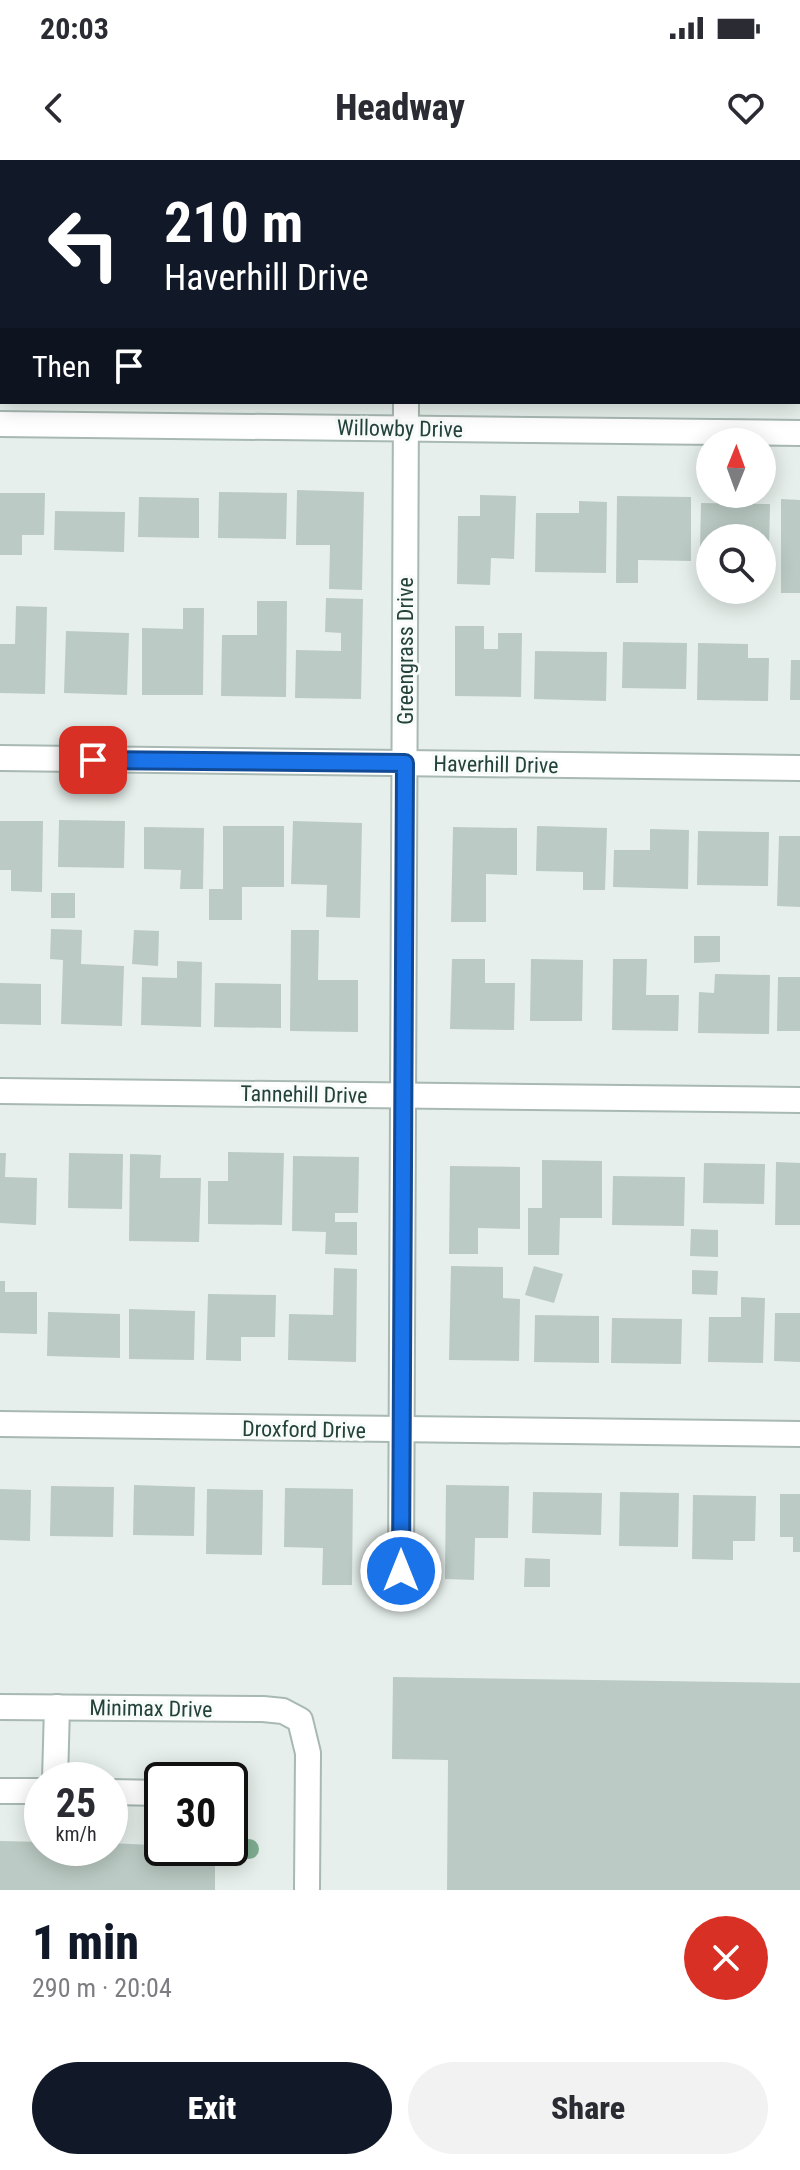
<!DOCTYPE html>
<meta charset="utf-8">
<style>
body{margin:0;font-family:"Roboto Condensed",sans-serif;background:#f2f2f3;color:#2b2b33;height:100vh;display:flex;flex-direction:column;font-size:30px;white-space:nowrap}
*{box-sizing:border-box;margin:0}
p{font-size:26px;color:#7c7c81}
.icon{flex:none;width:44px;height:44px;fill:none;stroke:currentColor;stroke-width:2;stroke-linecap:round;stroke-linejoin:round}
.map{position:relative;height:1730px;overflow:hidden}
.drawer{display:flex;flex-direction:column;background:#fff;flex:1}
.drawer>*{flex:none}
.hud{position:absolute;left:0px;top:0px;width:800px;height:244px;box-shadow:0 4px 20px #0003;background:#111827;color:#fff;overflow:hidden}
.needle{width:52px;rotate:1deg}
.fabs{position:absolute;left:696px;top:268px;display:grid;gap:16px}
.fabs a{display:grid;place-items:center;width:80px;height:80px;border-radius:50%;background:#fff;box-shadow:0 4px 20px #0003;font-size:40px}
.speed{position:absolute;left:24px;top:1602px;display:flex;gap:16px;font-size:40px;font-weight:700;text-align:center}
.speed>*{display:grid;place-content:center;width:104px;height:104px;border-radius:50%;background:#fff;box-shadow:0 4px 20px #0003;line-height:1}
.speed small{font-size:20px;font-weight:400}
.speed .limit{border:4px solid #111;border-radius:12px;background:#fff;color:#111}
.pin{position:absolute;display:grid;place-items:center;width:68px;height:68px;color:#fff;margin:-34px;border-radius:16px;box-shadow:0 4px 12px #0006}
.me{position:absolute;width:88px;margin:-44px;rotate:0deg;stroke-linejoin:round;filter:drop-shadow(0 0 6px #0008)}
.turn{display:flex;align-items:center;gap:28px;height:168px;padding:0 32px;font-size:36px}
.turn .icon{width:104px;height:104px;stroke-width:2.5}
.turn b{display:block;font-size:56px;line-height:68px}
.then{display:flex;align-items:center;height:76px;padding:0 32px;background:#0003;gap:16px;font-size:30px}
.round{display:grid;place-items:center;flex:none;width:84px;height:84px;border-radius:42px;background:#f2f2f3}
.head{display:flex;align-items:center;justify-content:space-between;height:136px;padding:0 32px}
h1{font-size:48px;font-weight:800;line-height:60px;color:#111827}
.primary-button{display:flex;gap:16px;margin-top:auto;padding:16px 32px}
.primary-button a{flex:1;height:92px;border-radius:48px;background:#111827;color:#fff;font-size:32px;font-weight:800;line-height:92px;text-align:center}
.primary-button a+a{background:#f2f2f3;color:#2b2b33}
.status{display:flex;justify-content:space-between;align-items:center;height:56px;padding:0 40px;background:#fff;direction:ltr}
.status svg{height:22px;fill:currentColor}
header{display:flex;justify-content:space-between;align-items:center;height:104px;padding:0 32px;background:#fff;font-size:36px;font-weight:800}
.map>svg:first-child{display:block}
.building{fill:#bbcac4}
.lines{fill:none;stroke-linecap:round;stroke-linejoin:round}
.minor-casing{stroke:#a8b8b2;stroke-width:28}
.minor{stroke:#fff;stroke-width:24}
.tree{fill:#80af93}
.route-casing{stroke:#114b97;stroke-width:20}
.route{stroke:#1a73e8;stroke-width:14}
.labels{text-anchor:middle;stroke-width:6;stroke-linejoin:round;paint-order:stroke}
.street-label{font-size:22px;fill:#24423a;stroke:#f7fbf9}
</style>
<div class="status"><b>20:03</b><svg viewBox="0 0 49 12"><path d="M0 12V9h3v3zM5 12V6h3v6zM10 12V3h3v9zM15 12V0h3v12zM26 1h20v11H26zM47 4h2v5h-2z"/></svg></div>
<header><svg class="icon" aria-label="back" viewBox="0 0 24 24"><path d="M15 5l-7 7 7 7"/></svg>Headway<svg class="icon" aria-label="heart" viewBox="0 0 24 24"><path d="M12 20l-8-8c-3-5 5-10 8-4 3-6 11-1 8 4z"/></svg></header>
<div class="map">
<svg width="800" height="1730" viewBox="0 0 800 1730">
<rect width="100%" height="100%" fill="#e6efeb"/>
<g class="building">
<polygon points="297,330 364,332 362,430 329,429 330,385 296,385"/>
<polygon points="219,332 287,333 286,379 218,378"/>
<polygon points="0,333 45,333 44,375 22,375 22,395 0,395"/>
<polygon points="480,335 516,336 514,399 491,398 490,425 457,424 458,356 480,356"/>
<polygon points="617,336 691,337 691,401 638,400 638,423 616,423"/>
<polygon points="139,337 199,338 199,378 138,377"/>
<polygon points="781,339 800,340 800,433 781,433"/>
<polygon points="579,341 607,342 606,413 535,412 536,353 579,353"/>
<polygon points="701,343 770,344 769,390 762,390 762,378 710,378 710,389 700,389"/>
<polygon points="55,351 125,352 124,392 54,390"/>
<polygon points="326,438 363,439 361,539 295,538 296,490 341,491 341,473 325,472"/>
<polygon points="257,441 287,441 286,537 221,536 222,475 257,475"/>
<polygon points="16,446 47,447 45,534 0,533 0,484 15,484"/>
<polygon points="183,448 204,448 203,535 142,535 142,468 183,469"/>
<polygon points="455,466 484,466 484,489 498,489 498,473 522,473 521,537 455,536"/>
<polygon points="66,471 129,473 127,535 64,533"/>
<polygon points="623,482 687,483 686,529 622,528"/>
<polygon points="698,483 748,484 748,498 769,498 768,541 697,540"/>
<polygon points="535,491 607,492 606,541 534,539"/>
<polygon points="791,500 800,500 800,540 790,540"/>
<polygon points="59,660 125,661 124,708 58,707"/>
<polygon points="0,661 43,661 42,732 11,731 11,710 0,710"/>
<polygon points="293,661 362,663 360,758 326,757 327,725 291,724"/>
<polygon points="223,666 284,666 284,727 242,727 242,760 209,760 209,729 223,729"/>
<polygon points="537,666 607,668 605,730 583,730 583,712 536,711"/>
<polygon points="144,667 204,668 203,729 180,729 181,710 144,709"/>
<polygon points="453,667 517,668 517,715 486,714 486,762 451,762"/>
<polygon points="650,669 689,670 688,729 613,727 614,690 650,690"/>
<polygon points="698,671 769,672 768,726 697,725"/>
<polygon points="779,676 800,676 800,747 777,746"/>
<rect x="51" y="733" width="24" height="25"/>
<polygon points="51,769 82,770 81,804 124,806 122,866 61,864 63,800 50,799"/>
<polygon points="134,770 159,771 158,806 132,804"/>
<polygon points="291,770 319,770 318,820 358,820 358,872 290,871"/>
<polygon points="694,776 720,776 720,802 694,803"/>
<polygon points="452,799 485,799 485,823 515,823 514,870 450,869"/>
<polygon points="531,799 583,800 582,861 530,861"/>
<polygon points="613,799 647,799 646,835 679,835 678,871 612,870"/>
<polygon points="177,801 202,802 201,867 141,865 142,817 177,818"/>
<polygon points="715,814 770,815 769,874 698,873 699,832 714,833"/>
<polygon points="778,817 800,817 800,871 777,871"/>
<polygon points="0,823 41,824 41,865 0,864"/>
<polygon points="215,823 281,824 281,868 214,867"/>
<polygon points="228,992 284,993 282,1065 208,1064 208,1021 228,1021"/>
<polygon points="0,993 6,993 5,1017 37,1018 36,1065 0,1063"/>
<polygon points="69,993 123,994 122,1049 68,1048"/>
<polygon points="130,994 161,995 160,1018 201,1018 199,1082 129,1081"/>
<polygon points="293,996 359,997 358,1053 335,1053 335,1062 357,1062 357,1095 325,1094 326,1072 292,1071"/>
<polygon points="542,1000 602,1001 602,1058 560,1058 559,1095 528,1095 528,1048 542,1048"/>
<polygon points="776,1002 800,1003 800,1065 775,1065"/>
<polygon points="704,1003 765,1004 764,1044 703,1043"/>
<polygon points="450,1006 520,1007 520,1069 478,1068 478,1094 449,1094"/>
<polygon points="613,1016 685,1017 684,1066 612,1065"/>
<polygon points="691,1069 718,1070 718,1097 690,1096"/>
<polygon points="451,1106 503,1107 503,1138 520,1139 519,1201 449,1200"/>
<polygon points="534,1106 563,1114 554,1143 525,1135"/>
<polygon points="334,1108 357,1109 356,1202 288,1200 289,1154 333,1155"/>
<polygon points="692,1110 718,1111 717,1135 692,1134"/>
<polygon points="0,1121 5,1121 5,1132 37,1132 37,1174 0,1173"/>
<polygon points="208,1134 276,1135 275,1177 241,1177 241,1201 206,1200"/>
<polygon points="741,1137 765,1138 763,1203 708,1202 709,1157 741,1157"/>
<polygon points="129,1149 195,1151 194,1200 129,1199"/>
<polygon points="48,1152 120,1154 120,1198 47,1196"/>
<polygon points="775,1153 800,1153 800,1202 774,1201"/>
<polygon points="535,1155 599,1156 599,1203 534,1202"/>
<polygon points="612,1158 682,1159 681,1204 611,1203"/>
<polygon points="134,1325 195,1327 194,1376 133,1375"/>
<polygon points="446,1325 509,1326 508,1378 475,1378 474,1420 445,1419"/>
<polygon points="51,1326 114,1327 113,1377 50,1376"/>
<polygon points="285,1328 353,1329 352,1425 322,1425 323,1388 284,1387"/>
<polygon points="0,1329 31,1330 30,1381 0,1380"/>
<polygon points="207,1329 263,1330 262,1395 206,1394"/>
<polygon points="533,1332 602,1333 601,1375 532,1373"/>
<polygon points="620,1332 679,1333 678,1387 619,1386"/>
<polygon points="780,1334 800,1334 800,1392 793,1392 793,1377 780,1377"/>
<polygon points="693,1335 756,1336 755,1381 733,1381 733,1400 692,1399"/>
<polygon points="525,1398 550,1399 550,1427 524,1427"/>
<polygon points="393,1517 800,1523 800,1730 447,1730 448,1600 392,1599"/>
<polygon points="0,1681 42,1682 42,1688 110,1688 110,1683 215,1688 215,1730 0,1730"/>
</g>
<g class="lines">
<defs>
<g id="minor">
<polyline points="157,2 157,0"/>
<polyline points="363,2 363,0"/>
<polyline points="410,2 410,0"/>
<polyline points="669,2 669,0"/>
<polyline points="0,264 800,273"/>
<polyline points="0,598 800,608"/>
<polyline points="0,931 800,940"/>
<polyline points="0,1264 800,1274"/>
<polyline points="401,1411 406,242"/>
<polyline points="0,1547 263,1549 283,1551 300,1560 308,1593 307,1730"/>
<polyline points="55,1620 57,1547"/>
<polyline points="0,1631 42,1631"/>
<polyline points="110,1632 162,1633"/>
</g>
</defs>
<use href="#minor" class="minor-casing"/>
<use href="#minor" class="minor"/>
</g>
<circle class="tree" cx="249" cy="1689" r="10"/>
<g class="lines">
<defs>
<polyline id="route" points="93,600 405,603 401,1411"/>
</defs>
<use href="#route" class="route-casing"/>
<use href="#route" class="route"/>
</g>
<g class="labels">
<g class="street-label">
<text transform="translate(400 268) rotate(1)" y="8">Willowby Drive</text>
<text transform="translate(405 491) rotate(-90)" y="8">Greengrass Drive</text>
<text transform="translate(496 604) rotate(1)" y="8">Haverhill Drive</text>
<text transform="translate(304 934) rotate(1)" y="8">Tannehill Drive</text>
<text transform="translate(304 1269) rotate(1)" y="8">Droxford Drive</text>
<text transform="translate(151 1548) rotate(1)" y="8">Minimax Drive</text>
</g>
</g>
</svg>
<div class="fabs">
<a><svg class="needle" viewBox="-14 -14 28 28"><path d="M0-13l5 13h-10z" fill="#e53935"/><path d="M0 13l5-13h-10z" fill="#7c7c81"/></svg></a>
<a><svg class="icon" aria-label="search" viewBox="0 0 24 24"><circle cx="10" cy="10" r="6"/><path d="M15 15l6 6"/></svg></a>
</div>
<div class="speed"><div>25<small>km/h</small></div><div class="limit">30</div></div>
<div class="pin" style="left:93px;top:600px;background:#d93025"><svg class="icon" aria-label="arrive" viewBox="0 0 24 24"><path d="M6 21V4h12l-3 4 3 4H6"/></svg></div>
<svg class="me" style="left:401px;top:1411px" viewBox="-20 -20 40 40"><circle r="17" fill="#1a73e8" stroke="#fff" stroke-width="3"/><path d="M0-11L8 9 0 5-8 9z" fill="#fff"/></svg>
<div class="hud">
<div class="turn"><svg class="icon" aria-label="left" viewBox="0 0 24 24"><path d="M17 20v-9H6M10 6l-5 5 5 5"/></svg><div><b>210 m</b>Haverhill Drive</div></div>
<div class="then">Then<svg class="icon" aria-label="arrive" viewBox="0 0 24 24"><path d="M6 21V4h12l-3 4 3 4H6"/></svg></div>
</div>
</div>
<section class="drawer">
<div class="head"><div><h1>1 min</h1><p>290 m · 20:04</p></div><a class="round" style="background:#d93025;color:#fff"><svg class="icon" aria-label="close" viewBox="0 0 24 24"><path d="M6 6l12 12M18 6L6 18"/></svg></a></div>
<div class="primary-button"><a>Exit</a><a>Share</a></div>
</section>
